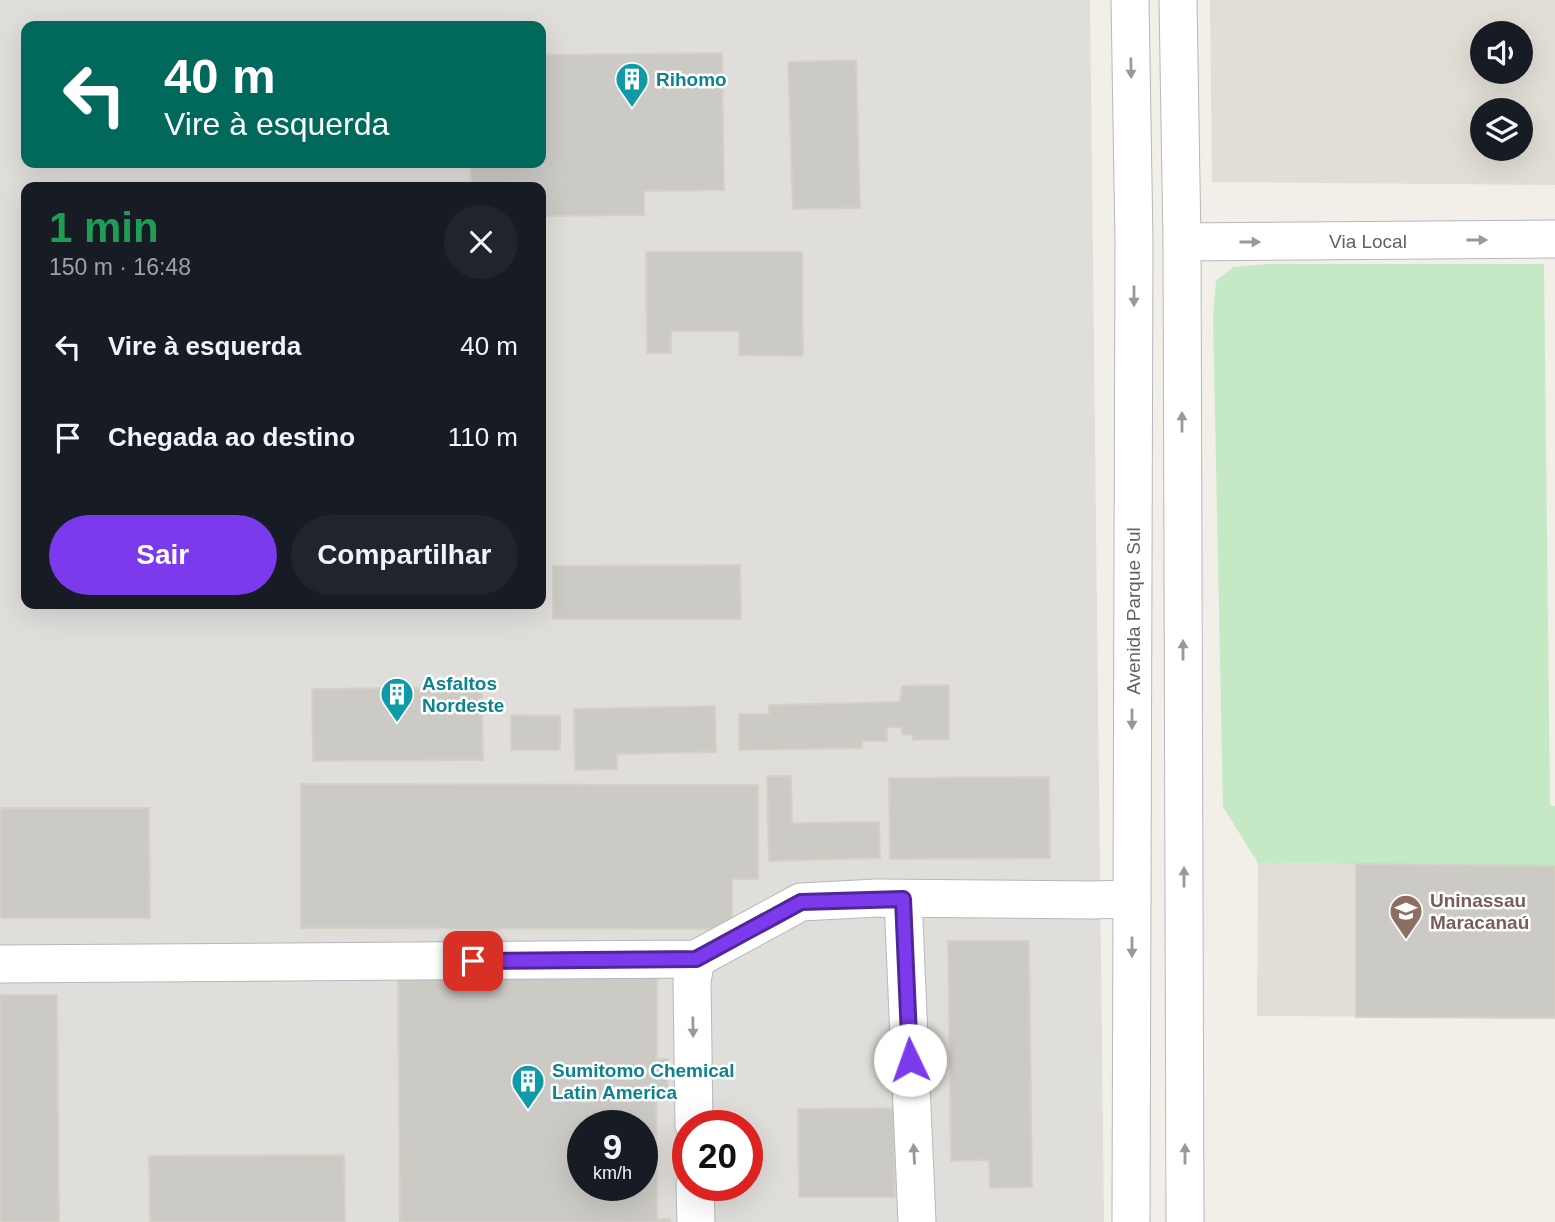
<!DOCTYPE html>
<html lang="pt">
<meta charset="utf-8">
<style>
body{margin:0;font-family:Helvetica,sans-serif;background:#20242c;color:#f1f3f6;height:100vh;display:flex;flex-direction:column;font-size:26px;white-space:nowrap}
*{box-sizing:border-box;margin:0}
p{font-size:23px;color:#9ea1a6}
.icon{flex:none;width:38px;height:38px;fill:none;stroke:currentColor;stroke-width:2;stroke-linecap:round;stroke-linejoin:round}
.map{position:relative;flex:1;overflow:hidden}
.side{position:absolute;left:21px;top:182px;width:525px;height:427px;display:flex;flex-direction:column;background:#171b24;border-radius:14px;box-shadow:0 7px 28px #0002}
.side>*{flex:none}
.guide{position:absolute;left:21px;top:21px;width:525px;height:147px;border-radius:14px;box-shadow:0 7px 28px #0002;background:#00695c;color:#fff;overflow:hidden}
.fabs{position:absolute;left:1470px;top:21px;display:grid;gap:14px}
.fabs a{display:grid;place-items:center;width:63px;height:63px;border-radius:50%;background:#171b24;box-shadow:0 7px 28px #0002;font-size:35px}
.speed{position:absolute;left:567px;top:1110px;display:flex;gap:14px;font-size:35px;font-weight:700;text-align:center}
.speed>*{display:grid;place-content:center;width:91px;height:91px;border-radius:50%;background:#171b24;box-shadow:0 7px 28px #0002;line-height:1}
.speed small{font-size:18px;font-weight:400}
.speed .limit{border:10px solid #d22;background:#fff;color:#111}
.pin{position:absolute;display:grid;place-items:center;width:60px;height:60px;color:#fff;margin:-30px;border-radius:14px;box-shadow:0 4px 10px #0006}
.me{position:absolute;width:77px;margin:-38px;rotate:357deg;stroke-linejoin:round;filter:drop-shadow(0 0 5px #0008)}
.turn{display:flex;align-items:center;gap:24px;height:147px;padding:0 28px;font-size:32px}
.turn .icon{width:91px;height:91px;stroke-width:2.5}
.turn b{display:block;font-size:49px;line-height:60px}
.round{display:grid;place-items:center;flex:none;width:74px;height:74px;border-radius:37px;background:#20242c}
.head{display:flex;align-items:center;justify-content:space-between;height:119px;padding:0 28px}
h1{font-size:42px;font-weight:700;line-height:52px;color:#1e9e55}
.action{display:flex;gap:14px;margin-top:auto;padding:14px 28px}
.action a{flex:1;height:80px;border-radius:42px;background:#7c3aed;color:#fff;font-size:28px;font-weight:700;line-height:80px;text-align:center}
.action a+a{background:#20242c;color:#f1f3f6}
ul{padding:0;list-style:none}
li{display:flex;align-items:center;gap:21px;height:91px;padding:0 28px}
li div{flex:1}
li b{display:block;font-size:26px}
li em{font-style:normal}
.map>svg:first-child{display:block}
.industrial{fill:#e0deda;fill-rule:evenodd}
.education{fill:#e1ded6;fill-rule:evenodd}
.green{fill:#c5e8c5}
.building{fill:#cccac5;stroke:#d6d1c6;stroke-width:2;fill-rule:evenodd}
.lines{fill:none;stroke-linecap:round;stroke-linejoin:round}
.minor-casing{stroke:#b5b8bc;stroke-width:39}
.minor{stroke:#fff;stroke-width:37}
.oneway{fill:#979a9d}
.route-casing{stroke:#51269a;stroke-width:18}
.route{stroke:#7c3aed;stroke-width:12}
.labels{text-anchor:middle;stroke-width:5;stroke-linejoin:round;paint-order:stroke}
.culture-label{font-size:19px;font-weight:bold;fill:#0d838f;stroke:#fff;text-anchor:start}
.street-label{font-size:19px;fill:#5f6368;stroke:#fff}
.education-label{font-size:19px;font-weight:bold;fill:#785e54;stroke:#fff;text-anchor:start}
</style>
<div class="map">
<svg width="1555" height="1222" viewBox="0 0 1555 1222">
<rect width="100%" height="100%" fill="#f1efe8"/>
<path class="industrial" d="M0 0H1090L1104 1222H0ZM26 26H541V163H26ZM26 187H541V604H26ZM583 1125H642V1185H583ZM688 1125H747V1185H688Z"/>
<g class="education">
<path d="M1210 0H1555V185L1212 182ZM1482 33H1521V72H1482ZM1482 110H1521V149H1482Z"/>
<polygon points="1258,863 1555,866 1555,1018 1257,1016"/>
</g>
<polygon class="green" points="1268,264 1544,264 1550,805 1555,806 1555,866 1258,863 1223,807 1213,316 1216,281 1233,267"/>
<g class="building">
<polygon points="722,53 724,190 644,191 644,215 541,216 541,187 471,187 471,163 541,163 541,55"/>
<polygon points="856,60 860,208 793,209 788,62"/>
<polygon points="646,252 802,252 803,356 739,355 739,331 671,331 671,353 647,353"/>
<polygon points="740,565 741,619 553,619 553,566"/>
<polygon points="949,685 949,739 913,740 913,735 902,734 901,727 887,727 887,741 862,741 862,748 739,750 739,714 769,714 769,705 900,702 902,686"/>
<polygon points="482,687 483,760 313,761 312,689"/>
<polygon points="715,706 716,752 617,754 617,769 575,770 574,709"/>
<polygon points="511,715 560,716 560,750 511,750"/>
<polygon points="767,776 791,776 792,823 879,822 880,858 769,861"/>
<polygon points="1049,777 1050,858 890,859 889,778"/>
<polygon points="301,784 758,785 758,879 732,879 732,929 301,928"/>
<polygon points="0,808 149,808 150,918 0,918"/>
<polygon points="1356,864 1555,866 1555,1018 1356,1017"/>
<polygon points="948,941 1029,941 1032,1187 990,1188 989,1160 951,1161"/>
<path d="M657 977V1059H668V1097H656L657 1219H670V1222H400L398 978ZM583 1125H642V1185H583Z"/>
<polygon points="0,995 57,995 59,1222 0,1222"/>
<polygon points="894,1108 895,1197 799,1197 798,1109"/>
<polygon points="344,1155 345,1222 150,1222 149,1156"/>
</g>
<g class="lines">
<defs>
<g id="minor">
<polyline points="1130,0 1134,242 1131,1222"/>
<polyline points="1178,0 1182,242 1185,1222"/>
<polyline points="1182,242 1555,239"/>
<polyline points="903,899 917,1222"/>
<polyline points="0,964 696,959 801,902 877,898 1092,900 1132,899"/>
<polyline points="694,1125 692,981 696,959"/>
<polyline points="695,1185 696,1222"/>
</g>
</defs>
<use href="#minor" class="minor-casing"/>
<use href="#minor" class="minor"/>
</g>
<defs><path id="oneway-solid" d="M-6-.8H1V-3.2L6.5 0L1 3.2V.8H-6Z" transform="scale(1.75)"/></defs>
<g class="oneway">
<use href="#oneway-solid" transform="translate(1131 68) rotate(89)"/>
<use href="#oneway-solid" transform="translate(1477 240)"/>
<use href="#oneway-solid" transform="translate(1250 242)"/>
<use href="#oneway-solid" transform="translate(1134 296) rotate(90)"/>
<use href="#oneway-solid" transform="translate(1182 422) rotate(-90)"/>
<use href="#oneway-solid" transform="translate(1183 650) rotate(-90)"/>
<use href="#oneway-solid" transform="translate(1132 719) rotate(90)"/>
<use href="#oneway-solid" transform="translate(1184 877) rotate(-90)"/>
<use href="#oneway-solid" transform="translate(1132 947) rotate(90)"/>
<use href="#oneway-solid" transform="translate(693 1027) rotate(89)"/>
<use href="#oneway-solid" transform="translate(914 1154) rotate(-93)"/>
<use href="#oneway-solid" transform="translate(1185 1154) rotate(-90)"/>
</g>
<g class="lines">
<defs>
<polyline id="route" points="473,961 696,959 801,902 903,899 910,1060"/>
</defs>
<use href="#route" class="route-casing"/>
<use href="#route" class="route"/>
</g>
<defs>
<symbol id="building-pin" viewBox="-11 -11 22 30"><path d="M0 17L-7.5 6A9.5 9.5 0 1 1 7.5 6Z" fill="#0f9aa8" stroke="#fff"/><path d="M-4-6H4V6H1V3H-1V6H-4ZM-2.5-4.3h1.7v1.8h-1.7ZM.8-4.3h1.7v1.8H.8ZM-2.5-1h1.7V.8h-1.7ZM.8-1h1.7V.8H.8Z" fill="#fff"/></symbol>
<symbol id="university-pin" viewBox="-11 -11 22 30"><path d="M0 17L-7.5 6A9.5 9.5 0 1 1 7.5 6Z" fill="#8d6e63" stroke="#fff"/><path d="M0-5L7-2L0 1L-7-2ZM-4 1L0 2.5L4 1V4Q0 6-4 4Z" fill="#fff"/></symbol>
</defs>
<g fill-rule="evenodd">
<use href="#building-pin" x="613" y="60" width="38" height="52"/>
<use href="#building-pin" x="378" y="675" width="38" height="52"/>
<use href="#university-pin" x="1387" y="892" width="38" height="52"/>
<use href="#building-pin" x="509" y="1062" width="38" height="52"/>
</g>
<g class="labels">
<g class="culture-label">
<text x="656" y="86">Rihomo</text>
<text x="422" y="690">Asfaltos<tspan x="422" dy="22">Nordeste</tspan></text>
<text x="552" y="1077">Sumitomo Chemical<tspan x="552" dy="22">Latin America</tspan></text>
</g>
<g class="street-label">
<text x="1368" y="248">Via Local</text>
<text transform="translate(1133 611) rotate(-90)" y="7">Avenida Parque Sul</text>
</g>
<g class="education-label">
<text x="1430" y="907">Uninassau<tspan x="1430" dy="22">Maracanaú</tspan></text>
</g>
</g>
</svg>
<div class="fabs">
<a><svg class="icon" aria-label="sound" viewBox="0 0 24 24"><path d="M4 9h4l5-4v14l-5-4H4zM17 9q2 3 0 6"/></svg></a>
<a><svg class="icon" aria-label="layers" viewBox="0 0 24 24"><path d="M12 4l9 5-9 5-9-5zM3 14l9 5 9-5"/></svg></a>
</div>
<div class="speed"><div>9<small>km/h</small></div><div class="limit">20</div></div>
<div class="pin" style="left:473px;top:961px;background:#d93025"><svg class="icon" aria-label="arrive" viewBox="0 0 24 24"><path d="M6 21V4h12l-3 4 3 4H6"/></svg></div>
<svg class="me" style="left:910px;top:1060px" viewBox="-20 -20 40 40"><circle r="19" fill="#fff"/><path d="M0-13L10 11 0 6-10 11z" fill="#7c3aed"/></svg>
<div class="guide">
<div class="turn"><svg class="icon" aria-label="left" viewBox="0 0 24 24"><path d="M17 20v-9H6M10 6l-5 5 5 5"/></svg><div><b>40 m</b>Vire à esquerda</div></div>
</div>
<section class="side">
<div class="head"><div><h1>1 min</h1><p>150 m · 16:48</p></div><a class="round"><svg class="icon" aria-label="close" viewBox="0 0 24 24"><path d="M6 6l12 12M18 6L6 18"/></svg></a></div>
<ul>
<li><svg class="icon" aria-label="left" viewBox="0 0 24 24"><path d="M17 20v-9H6M10 6l-5 5 5 5"/></svg><div><b>Vire à esquerda</b></div><em>40 m</em></li>
<li><svg class="icon" aria-label="arrive" viewBox="0 0 24 24"><path d="M6 21V4h12l-3 4 3 4H6"/></svg><div><b>Chegada ao destino</b></div><em>110 m</em></li>
</ul>
<div class="action"><a>Sair</a><a>Compartilhar</a></div>
</section>
</div>
